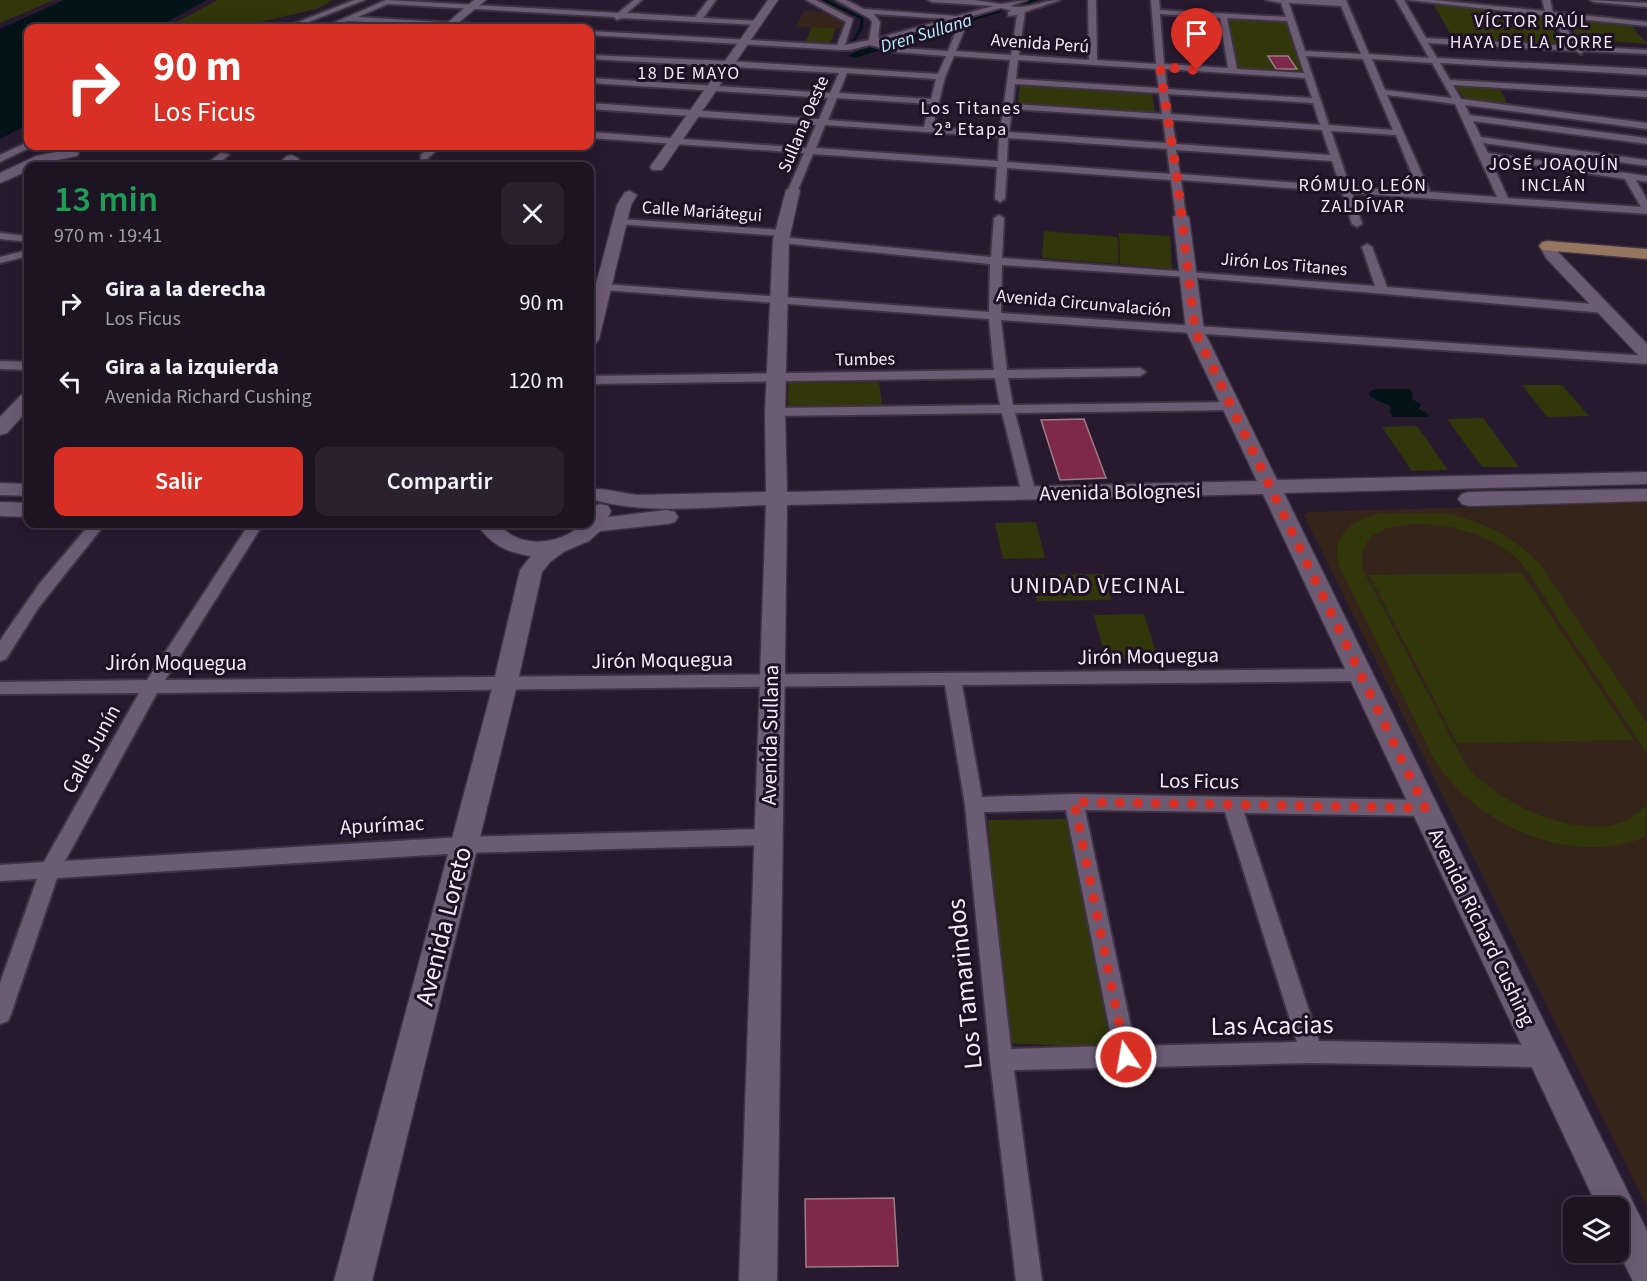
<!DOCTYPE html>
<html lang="es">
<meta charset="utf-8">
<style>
body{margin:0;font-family:"Source Sans 3",sans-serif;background:#2a2130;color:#f1f3f6;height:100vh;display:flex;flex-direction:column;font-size:22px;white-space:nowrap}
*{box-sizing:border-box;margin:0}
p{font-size:20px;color:#a09ea6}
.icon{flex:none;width:33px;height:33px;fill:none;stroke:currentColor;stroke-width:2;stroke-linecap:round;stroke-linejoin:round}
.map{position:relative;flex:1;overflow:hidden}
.side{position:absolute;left:24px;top:162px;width:570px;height:366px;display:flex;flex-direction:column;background:#1d1423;border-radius:12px;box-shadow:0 3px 15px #0003,0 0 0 2px #3b3341}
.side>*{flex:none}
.hud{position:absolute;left:24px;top:24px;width:570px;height:126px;border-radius:12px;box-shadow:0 3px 15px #0003,0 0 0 2px #3b3341;background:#d93025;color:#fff;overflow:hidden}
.fabs{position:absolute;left:1563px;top:1197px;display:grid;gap:12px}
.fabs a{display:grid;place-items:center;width:66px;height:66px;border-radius:12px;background:#1d1423;box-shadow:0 3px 15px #0003,0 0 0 2px #3b3341;font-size:30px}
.pin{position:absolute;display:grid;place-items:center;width:51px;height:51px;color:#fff;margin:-62px -26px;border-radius:50% 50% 50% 0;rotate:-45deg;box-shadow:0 0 6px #0007}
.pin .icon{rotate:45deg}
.me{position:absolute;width:66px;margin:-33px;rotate:348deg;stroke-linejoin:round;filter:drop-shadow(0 0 4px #0008)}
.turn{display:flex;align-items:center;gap:21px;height:126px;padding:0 30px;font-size:27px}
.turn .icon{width:78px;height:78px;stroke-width:2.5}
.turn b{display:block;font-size:42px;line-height:51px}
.round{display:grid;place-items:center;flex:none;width:63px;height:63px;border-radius:12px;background:#2a2130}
.overview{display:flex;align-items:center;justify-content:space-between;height:102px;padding:0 30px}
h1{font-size:36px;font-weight:600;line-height:45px;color:#1e9e55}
.button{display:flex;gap:12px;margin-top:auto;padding:12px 30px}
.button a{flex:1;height:69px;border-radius:12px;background:#d93025;color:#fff;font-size:24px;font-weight:600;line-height:69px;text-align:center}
.button a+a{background:#2a2130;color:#f1f3f6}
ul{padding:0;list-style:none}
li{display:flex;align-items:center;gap:18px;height:78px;padding:0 30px}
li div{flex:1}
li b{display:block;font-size:22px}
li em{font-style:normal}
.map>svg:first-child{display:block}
.education{fill:#34241a}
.green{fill:#31370a}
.water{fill:#031317}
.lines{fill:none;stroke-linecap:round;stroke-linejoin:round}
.stream{stroke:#031317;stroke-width:3}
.canal{fill:#031317;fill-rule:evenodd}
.building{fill:#7e284a;stroke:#9c7c85;stroke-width:1.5}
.street-casing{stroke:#3e3343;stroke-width:4}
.secondary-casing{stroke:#3e3343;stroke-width:3}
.primary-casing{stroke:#3e3343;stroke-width:3}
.street{fill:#6b5c74;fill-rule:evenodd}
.secondary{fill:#6b5c74;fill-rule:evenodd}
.primary{fill:#97765f;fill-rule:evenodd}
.route{stroke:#d93025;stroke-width:10;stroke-dasharray:0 18}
.labels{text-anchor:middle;stroke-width:6;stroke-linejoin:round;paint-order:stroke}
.far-neighbourhood-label{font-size:18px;letter-spacing:1.5px;fill:#f4ebf9;stroke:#1e1125}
.far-water-label{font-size:18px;font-style:italic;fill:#b6f0fe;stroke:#1e1125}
.far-street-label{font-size:18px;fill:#f4ebf9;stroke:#1e1125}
.street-label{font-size:21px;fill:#f4ebf9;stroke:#1e1125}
.neighbourhood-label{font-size:22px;letter-spacing:1.5px;fill:#f4ebf9;stroke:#1e1125}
.near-street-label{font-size:26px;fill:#f4ebf9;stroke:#1e1125}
</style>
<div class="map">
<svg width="1647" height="1281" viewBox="0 0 1647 1281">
<rect width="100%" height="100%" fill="#271a2f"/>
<g class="education">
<polygon points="804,11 831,12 842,16 844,21 842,29 796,27"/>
<polygon points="1647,502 1647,1207 1304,516 1308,512"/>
</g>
<g class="green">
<polygon points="0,0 54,0 0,23"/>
<polygon points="218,0 334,0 316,9 235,28 165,28"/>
<polygon points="1433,3 1548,15 1548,24 1565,46 1453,39"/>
<polygon points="1227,17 1287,20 1305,75 1239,71"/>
<polygon points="1563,18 1630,24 1647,44 1580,39"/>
<polygon points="812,27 836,28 830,44 805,43"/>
<polygon points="1020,85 1152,92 1155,112 1018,104"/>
<polygon points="1456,86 1501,90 1508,106 1465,100"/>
<polygon points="1044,231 1118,237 1118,264 1042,258"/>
<polygon points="1119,233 1170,236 1172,269 1120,264"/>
<polygon points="879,382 882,406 788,407 788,383"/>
<polygon points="1522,385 1562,385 1589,416 1547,417"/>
<polygon points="1483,418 1519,467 1482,467 1447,419"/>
<polygon points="1417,426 1448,470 1412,471 1382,427"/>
<path d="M1443 513C1482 521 1515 536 1542 567L1647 723V754C1619 710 1590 667 1561 624 1547 603 1534 577 1517 559 1488 530 1421 515 1383 530 1366 537 1359 552 1363 570L1465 764C1498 806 1604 857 1647 804L1645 837C1572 868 1476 825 1435 761L1339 566C1331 537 1350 521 1377 514Z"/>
<polygon points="1036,522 1045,558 1003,559 995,523"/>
<polygon points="1522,573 1634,740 1457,743 1369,575"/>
<polygon points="1104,574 1111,600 1037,601 1032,575"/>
<polygon points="1144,614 1158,659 1106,660 1094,615"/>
<polygon points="1066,819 1113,1049 1011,1043 996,926 988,820"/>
</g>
<g class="water">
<polygon points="64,0 207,0 156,28 28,28 28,124 0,139 0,29"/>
<polygon points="1376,389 1410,389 1413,394 1412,399 1421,404 1419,409 1427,413 1429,417 1393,417 1389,411 1391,406 1376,400 1369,395 1370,391"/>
</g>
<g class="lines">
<polyline class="stream" points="824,0 862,18 861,28 852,44 859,49 869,49"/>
<polygon class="canal" points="1026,0 1039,0 855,58 848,56 866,47"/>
</g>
<g class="building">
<polygon points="1268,56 1288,56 1297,69 1276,69"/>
<polygon points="1084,419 1106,478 1060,480 1041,420"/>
<polygon points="894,1198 898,1266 806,1267 805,1199"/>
</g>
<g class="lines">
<defs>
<g id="street">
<polygon points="354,0 365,0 293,28 283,28"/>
<polygon points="386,0 618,13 634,0 642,0 627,13 695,17 708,0 716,0 703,18 757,21 761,23 757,25 622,18 617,20 614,17 388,4 358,17 508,26 512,28 475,28 348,21 331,28 322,28"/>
<path d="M806 0H816L853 19 845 45 869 40 872 22 869 18 836 0H846L864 9 957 16 993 6 932 2 928 0H974L1001 4 1027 0 1010 6C1027 10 1042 0 1060 0L1025 12 1019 55 1089 60 1088 0H1096L1097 60 1156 64 1151 0H1159L1160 10 1286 17 1281 3 1266 0H1346L1369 54 1429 58 1396 0H1404L1426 38 1572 46 1548 16 1408 0H1434L1545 11 1542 0H1550L1553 12 1647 22V26L1557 17 1580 46 1647 50V54L1584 51 1581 54 1576 51 1428 43 1437 58 1647 69V75L1440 63 1450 80 1647 91V97L1453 85 1461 99 1647 123V129L1465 105 1470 115 1647 138V144L1473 121 1481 137 1647 160V166L1483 143 1488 153 1647 176V182L1636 180 1647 200V214L1352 193 1362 224 1357 227 1352 224 1342 192 1181 180 1186 217 1181 220 1176 217 1171 180 1007 168 1005 199 1000 202 995 199 997 167 813 154 798 190 793 193 788 190 804 153 590 138V132L806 148 816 125 590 109V103L819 119 828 98 590 83V78L830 93 839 73 590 59V55L729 61 938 74 946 56 895 52 870 45 850 50H840L590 35V31L837 45 846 22ZM1289 3 1341 6 1361 54 1305 51ZM1001 8 1012 11 1008 12V16L1017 15 1011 55 956 51 965 28 961 26 957 28 948 51 896 48 879 42ZM874 14 947 19 878 38 880 22ZM1160 14 1220 18 1228 68 1164 64ZM1227 18 1287 21 1304 73 1237 69ZM954 56 1010 60 1000 132 933 127 945 77ZM1306 56 1363 59 1393 130 1329 125ZM1372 59 1432 63 1452 98 1385 90ZM1018 60 1156 69 1159 88 1016 79ZM1165 69 1305 78 1312 98 1167 89ZM847 73 936 79 931 99 839 93ZM1015 84 1159 93 1162 114 1013 104ZM1168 94 1313 103 1320 125 1171 114ZM1387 95 1455 104 1497 197 1430 192ZM837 98 930 104 924 127 828 120ZM1012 109 1163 119 1166 143 1009 132ZM1172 120 1322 130 1330 155 1176 144ZM825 125 999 137 998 161 816 148ZM1331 131 1396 135 1419 192 1350 187ZM1008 138 1167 149 1170 174 1007 162ZM1176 150 1332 161 1340 186 1180 174ZM1490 159 1625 179 1641 207 1508 198Z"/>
<polygon points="1590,0 1647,3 1647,7 1594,2"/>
<polygon points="28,142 31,147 0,162 0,155"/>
<polygon points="431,146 441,146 427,159 421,159 421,155"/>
<polygon points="221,153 229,155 215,166 204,166"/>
<polygon points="999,215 1004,218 1002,258 1375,286 1362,247 1367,244 1372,247 1387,287 1604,305 1610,309 1604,313 1188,277 1002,265 1001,313 1647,356 1647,364 1001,320 1007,370 1140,368 1146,372 1140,376 1008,378 1013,405 1232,402 1239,406 1232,410 1015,413 1036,494 1029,498 1022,494 1002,413 775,416 768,412 775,408 1000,405 995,378 590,384 590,376 994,370 989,319 590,289 590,283 989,312 990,264 781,243 776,240 781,237 991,257 994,218"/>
<polygon points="621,219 782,230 787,233 782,236 617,224 617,220"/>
<polygon points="0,233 28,236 28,242 0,239"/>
<polygon points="28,250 28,256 0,263 0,257"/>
<polygon points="0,361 28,362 28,370 0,369"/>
<polygon points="90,524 105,524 39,607 6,659 0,661 0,641 5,633 40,583"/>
<path d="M249 524H263L165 680 1361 669 1367 671 1369 675 1367 679 1361 681 962 685 982 797 1074 794 1425 800 1432 803 1434 808 1432 813 1425 816 1244 813 1319 1041 1544 1045 1552 1048 1555 1056 1552 1064 1544 1067 1311 1063 1014 1070 1042 1281H1016L990 1060 965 805 945 685 157 693 65 861 463 837 767 829 774 831 777 837 774 843 767 845 463 853 57 878 11 1014 8 1021 0 1024V983L37 879 0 881V865L44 862 139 693 0 694V682L147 680ZM1066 810 1113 1046 1011 1049 984 812ZM1085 810 1225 812 1297 1042 1135 1046Z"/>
</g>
<g id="secondary">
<polygon points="474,0 486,0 452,28 441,28"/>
<polygon points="768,0 778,0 662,170 652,170 650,167"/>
<polygon points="72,149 79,153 77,156 28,166 28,171 0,183 0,173 36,156"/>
<polygon points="292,155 299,159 291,166 276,166 287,156"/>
<path d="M793 186 800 190 789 240 785 412 787 492 1257 481 1186 331 1173 217 1181 212 1189 217 1204 331 1277 480 1647 472V484L1284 493 1647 1231V1281H1633L1618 1251V1208H1598L1263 494 787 505 777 1281H739L766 505C708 507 646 515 590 499V489C599 487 626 494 638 495L766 492 765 412 773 240 786 190Z"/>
<polygon points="630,191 637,195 631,205 599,339 596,343 590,344 590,307 617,205 625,192"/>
<polygon points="1548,241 1554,243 1559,253 1647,344 1647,359 1641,358 1546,258 1540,246"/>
<polygon points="28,393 28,410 7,433 0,435 0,417 21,395"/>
<polygon points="0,483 28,484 28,496 0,495"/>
<polygon points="1647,489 1647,501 1469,506 1462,504 1458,499 1462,494 1469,492"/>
<polygon points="0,502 28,503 28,517 0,516"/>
<path d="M600 504 608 506 611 511 608 517 667 510 675 512 678 517 675 522 667 524 600 531 589 541 565 551 550 562 542 572 517 685 372 1281H334L493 685 520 570 531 556C506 552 491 545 477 524H499C520 550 559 545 583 524H590V511L592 506Z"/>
</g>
<polygon id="primary" points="1548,241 1647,249 1647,259 1542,250 1539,246 1542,242"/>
</defs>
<use href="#street" class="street-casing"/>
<use href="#secondary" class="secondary-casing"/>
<use href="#primary" class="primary-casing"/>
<use href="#street" class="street"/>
<use href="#secondary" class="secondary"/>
<use href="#primary" class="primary"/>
</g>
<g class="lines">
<polyline class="route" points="1126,1057 1074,802 1425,808 1195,331 1177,178 1160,67 1197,70"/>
</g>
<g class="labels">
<g class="far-neighbourhood-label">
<text x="1532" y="27">VÍCTOR RAÚL<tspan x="1532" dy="21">HAYA DE LA TORRE</tspan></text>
<text x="689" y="79">18 DE MAYO</text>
<text x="971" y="114">Los Titanes<tspan x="971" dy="21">2ª Etapa</tspan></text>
<text x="1554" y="170">JOSÉ JOAQUÍN<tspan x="1554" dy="21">INCLÁN</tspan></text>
<text x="1363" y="191">RÓMULO LEÓN<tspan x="1363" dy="21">ZALDÍVAR</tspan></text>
</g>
<g class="far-water-label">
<text transform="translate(926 33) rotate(-17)" y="6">Dren Sullana</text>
</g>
<g class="far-street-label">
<text transform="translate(1040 43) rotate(4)" y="6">Avenida Perú</text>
<text transform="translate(803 124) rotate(-67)" y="6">Sullana Oeste</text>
<text transform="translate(702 211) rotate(4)" y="6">Calle Mariátegui</text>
<text transform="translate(1284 264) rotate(5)" y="6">Jirón Los Titanes</text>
<text transform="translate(1084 303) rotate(5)" y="6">Avenida Circunvalación</text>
<text transform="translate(865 359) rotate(-1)" y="6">Tumbes</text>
</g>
<g class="street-label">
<text transform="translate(1120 492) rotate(-1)" y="7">Avenida Bolognesi</text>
<text transform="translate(1148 656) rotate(-1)" y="7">Jirón Moquegua</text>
<text transform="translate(662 660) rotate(-1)" y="7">Jirón Moquegua</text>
<text x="176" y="670">Jirón Moquegua</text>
<text transform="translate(770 735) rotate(-89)" y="7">Avenida Sullana</text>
<text transform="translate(91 749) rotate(-61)" y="7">Calle Junín</text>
<text transform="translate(1199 781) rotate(1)" y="7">Los Ficus</text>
<text transform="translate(382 825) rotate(-3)" y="7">Apurímac</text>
<text transform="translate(1482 927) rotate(64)" y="7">Avenida Richard Cushing</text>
</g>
<g class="neighbourhood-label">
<text x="1098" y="593">UNIDAD VECINAL</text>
</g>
<g class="near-street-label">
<text transform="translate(443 926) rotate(-76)" y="9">Avenida Loreto</text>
<text transform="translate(964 984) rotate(-96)" y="9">Los Tamarindos</text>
<text transform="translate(1272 1025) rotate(-1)" y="9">Las Acacias</text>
</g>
</g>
</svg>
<div class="fabs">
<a><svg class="icon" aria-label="layers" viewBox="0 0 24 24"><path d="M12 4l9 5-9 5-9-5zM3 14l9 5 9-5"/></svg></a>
</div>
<div class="pin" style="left:1197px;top:70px;background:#d93025"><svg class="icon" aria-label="arrive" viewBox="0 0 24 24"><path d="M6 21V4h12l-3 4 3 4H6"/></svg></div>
<svg class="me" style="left:1126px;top:1057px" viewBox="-20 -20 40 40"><circle r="17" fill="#d93025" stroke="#fff" stroke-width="3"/><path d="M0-11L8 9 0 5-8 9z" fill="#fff"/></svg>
<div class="hud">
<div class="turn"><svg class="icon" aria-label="right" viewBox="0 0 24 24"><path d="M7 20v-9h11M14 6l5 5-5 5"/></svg><div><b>90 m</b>Los Ficus</div></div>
</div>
<section class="side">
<div class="overview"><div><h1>13 min</h1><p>970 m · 19:41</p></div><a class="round"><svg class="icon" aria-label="close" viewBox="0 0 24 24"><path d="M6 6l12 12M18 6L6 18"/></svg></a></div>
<ul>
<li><svg class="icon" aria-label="right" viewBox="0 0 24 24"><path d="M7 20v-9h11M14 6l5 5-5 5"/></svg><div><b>Gira a la derecha</b><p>Los Ficus</p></div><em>90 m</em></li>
<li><svg class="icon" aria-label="left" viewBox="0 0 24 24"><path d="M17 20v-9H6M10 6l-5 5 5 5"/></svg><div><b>Gira a la izquierda</b><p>Avenida Richard Cushing</p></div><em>120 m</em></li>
</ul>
<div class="button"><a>Salir</a><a>Compartir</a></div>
</section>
</div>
